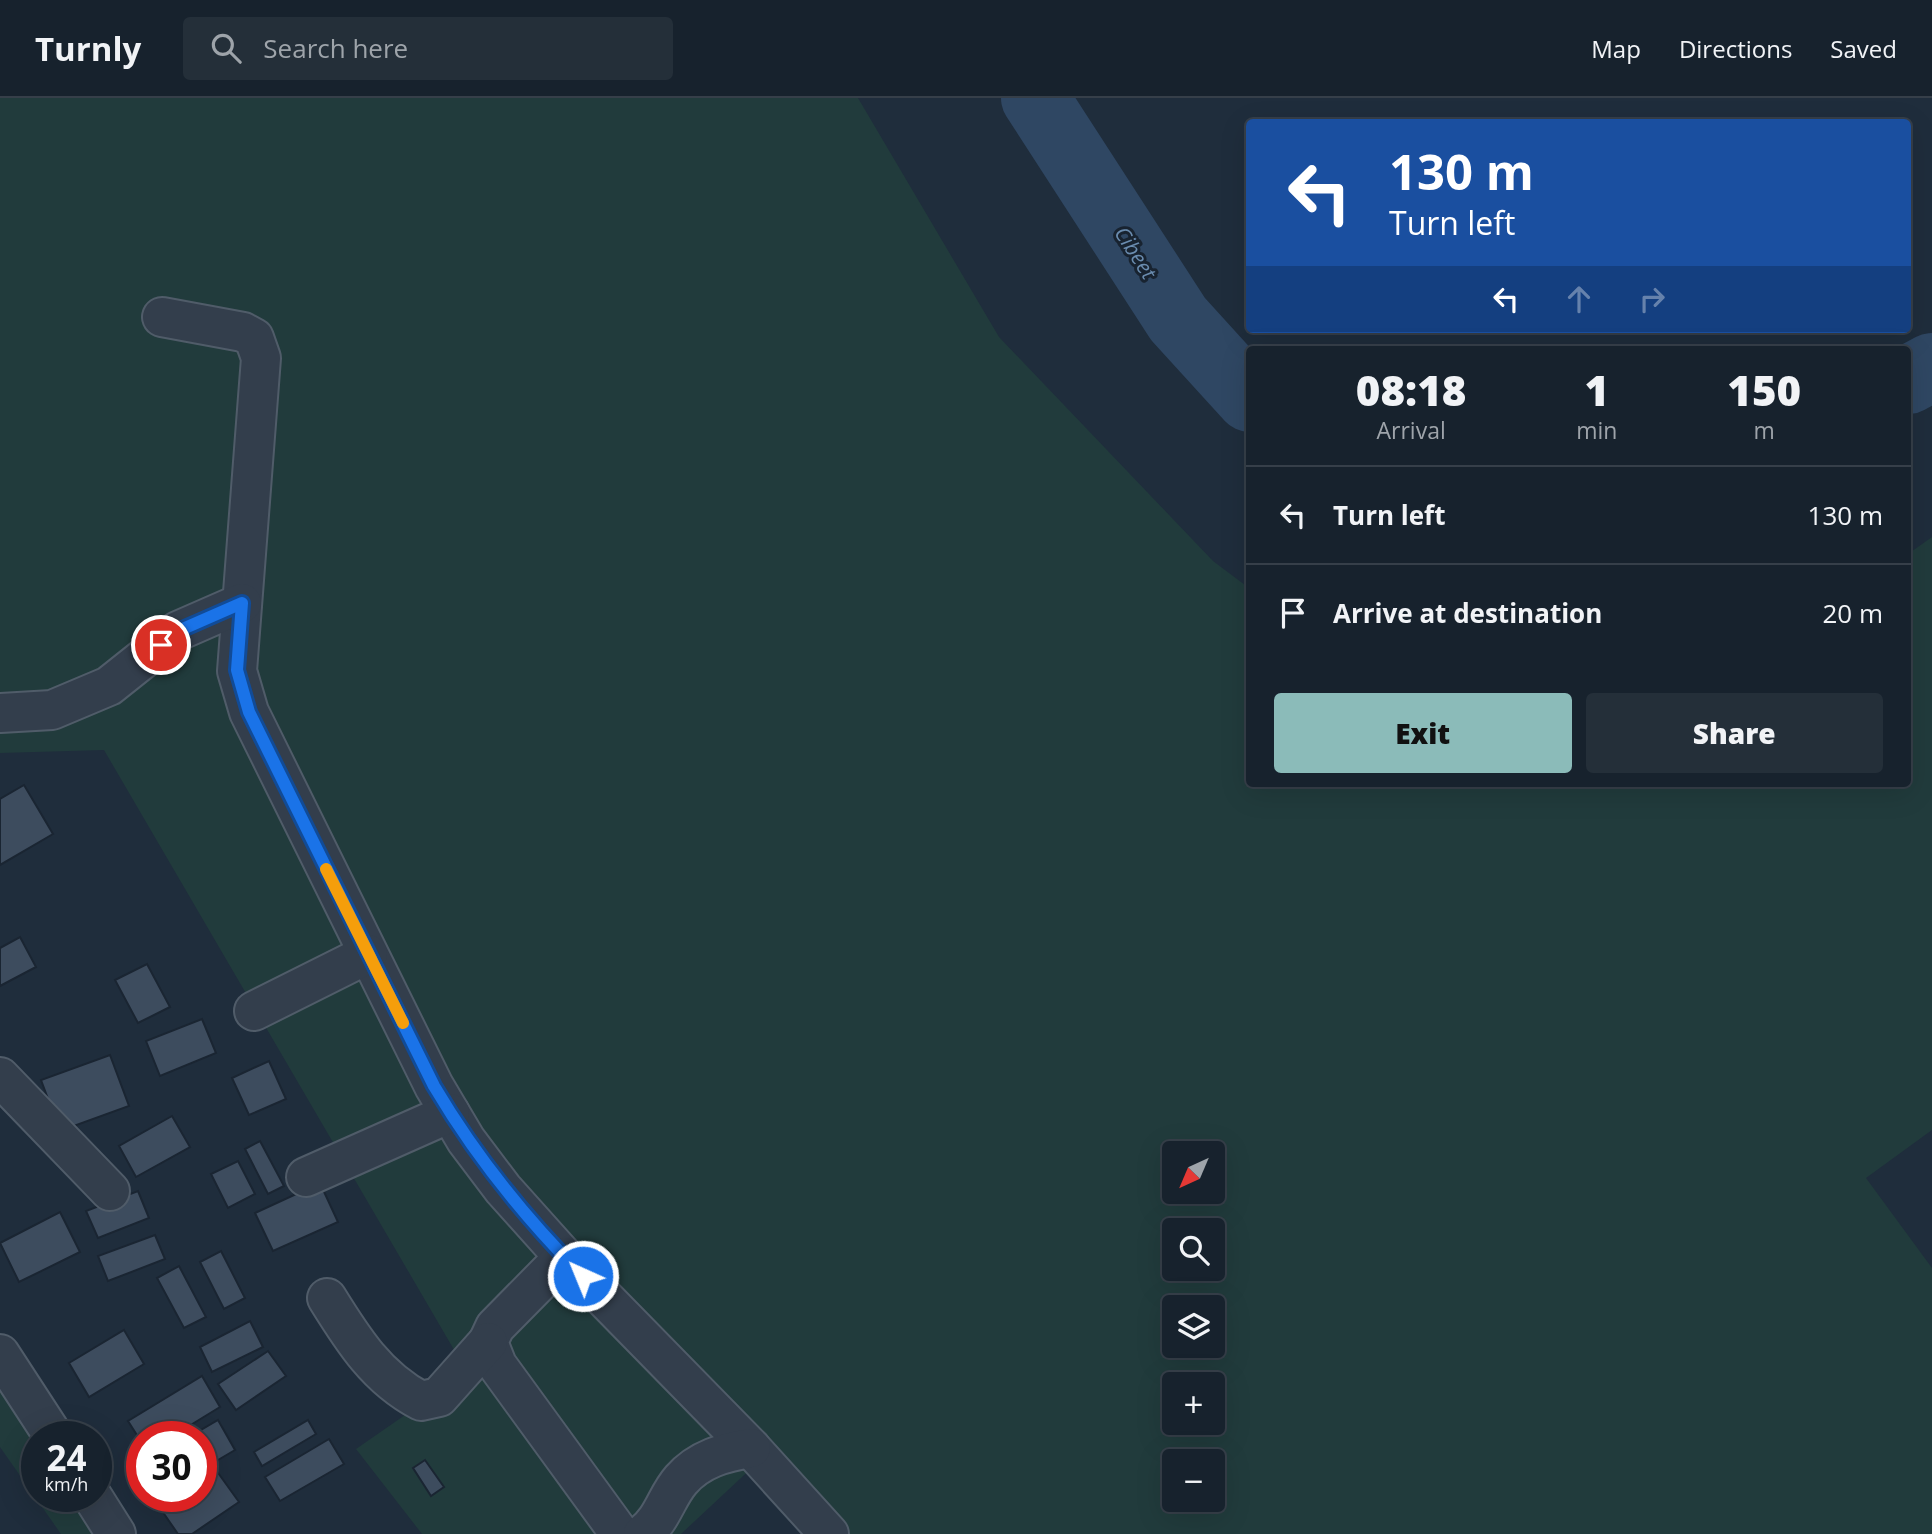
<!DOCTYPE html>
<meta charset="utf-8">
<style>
body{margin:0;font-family:"Open Sans",sans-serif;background:#242f39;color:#f1f3f6;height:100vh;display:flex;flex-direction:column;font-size:26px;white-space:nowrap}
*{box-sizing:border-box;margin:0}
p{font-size:23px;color:#9ea4aa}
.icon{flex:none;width:38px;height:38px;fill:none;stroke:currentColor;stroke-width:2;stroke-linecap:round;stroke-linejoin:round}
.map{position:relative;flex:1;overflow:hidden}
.side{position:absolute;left:1246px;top:248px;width:665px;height:441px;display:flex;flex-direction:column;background:#17222d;border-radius:7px;box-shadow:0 7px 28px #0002,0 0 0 2px #363f49}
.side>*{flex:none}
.banner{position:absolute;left:1246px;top:21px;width:665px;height:214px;border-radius:7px;box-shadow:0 7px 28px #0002,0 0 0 2px #363f49;background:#1a4fa0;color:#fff;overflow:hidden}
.needle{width:46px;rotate:224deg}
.controls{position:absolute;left:1162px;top:1043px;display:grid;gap:14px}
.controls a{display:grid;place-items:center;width:63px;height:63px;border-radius:7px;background:#17222d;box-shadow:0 7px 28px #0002,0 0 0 2px #363f49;font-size:35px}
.speed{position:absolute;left:21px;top:1323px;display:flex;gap:14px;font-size:35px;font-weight:700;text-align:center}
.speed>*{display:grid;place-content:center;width:91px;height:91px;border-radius:50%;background:#17222d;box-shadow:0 7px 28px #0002,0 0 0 2px #363f49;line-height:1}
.speed small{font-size:18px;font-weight:400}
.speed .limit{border:10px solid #d22;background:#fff;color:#111}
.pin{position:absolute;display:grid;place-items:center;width:60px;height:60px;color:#fff;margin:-30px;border:4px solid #fff;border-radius:50%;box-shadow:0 2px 7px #0007}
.me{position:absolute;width:77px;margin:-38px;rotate:316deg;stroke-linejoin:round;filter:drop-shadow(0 0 5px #0008)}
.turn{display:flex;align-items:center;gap:24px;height:147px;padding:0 28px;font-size:32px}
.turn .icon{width:91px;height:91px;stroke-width:2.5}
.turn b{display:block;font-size:49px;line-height:60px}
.lanes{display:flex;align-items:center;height:66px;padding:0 28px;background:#0003;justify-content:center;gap:35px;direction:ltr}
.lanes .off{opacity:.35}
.eta{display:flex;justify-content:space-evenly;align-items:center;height:119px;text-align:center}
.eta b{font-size:42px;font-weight:800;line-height:49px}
.primary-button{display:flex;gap:14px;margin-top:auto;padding:14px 28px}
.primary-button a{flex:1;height:80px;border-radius:7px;background:#8bbbb9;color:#111;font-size:28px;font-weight:800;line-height:80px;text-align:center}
.primary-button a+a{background:#242f39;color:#f1f3f6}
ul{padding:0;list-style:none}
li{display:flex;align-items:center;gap:21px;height:98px;padding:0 28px;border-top:2px solid #363f49}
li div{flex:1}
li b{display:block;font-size:26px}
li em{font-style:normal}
header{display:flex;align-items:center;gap:42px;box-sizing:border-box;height:98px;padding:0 35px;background:#17222d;border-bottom:2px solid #363f49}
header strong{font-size:33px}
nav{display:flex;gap:38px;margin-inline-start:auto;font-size:24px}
.search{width:490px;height:63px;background:#242f39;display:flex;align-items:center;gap:18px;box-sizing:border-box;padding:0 24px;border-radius:7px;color:#9ea4aa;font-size:26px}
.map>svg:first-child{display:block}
.green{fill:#213b3c;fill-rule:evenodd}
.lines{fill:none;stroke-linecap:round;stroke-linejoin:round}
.river{stroke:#2f4763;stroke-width:68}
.building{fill:#3d4c5e;stroke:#1a2532;stroke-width:2}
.street-casing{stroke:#505c69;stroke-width:42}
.street{stroke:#333e4c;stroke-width:38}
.route-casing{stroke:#114b97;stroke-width:18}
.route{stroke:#1a73e8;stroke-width:12}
.slow{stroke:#f59e0b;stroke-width:12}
.labels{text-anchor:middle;stroke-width:6;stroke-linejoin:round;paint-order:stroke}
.water-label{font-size:21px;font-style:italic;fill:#6a8caf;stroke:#182330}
</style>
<header>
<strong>Turnly</strong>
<div class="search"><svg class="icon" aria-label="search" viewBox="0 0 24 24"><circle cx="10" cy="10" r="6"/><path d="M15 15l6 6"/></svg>Search here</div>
<nav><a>Map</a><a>Directions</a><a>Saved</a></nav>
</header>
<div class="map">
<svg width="1932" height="1436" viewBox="0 0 1932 1436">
<rect width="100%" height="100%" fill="#1f2d3c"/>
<g class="green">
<path d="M0 0H858L999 239 1213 463 1249 490 1250 686H1908V456L1932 439V1032L1866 1080 1932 1170V1436H849L771 1352 681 1436H422L356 1351 467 1274 104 652 0 655ZM1174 1055H1213V1094H1174ZM1174 1132H1213V1171H1174ZM1174 1209H1213V1248H1174ZM1174 1286H1213V1325H1174ZM1174 1363H1213V1402H1174Z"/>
<polygon points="0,1237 68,1339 37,1339 37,1398 96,1398 96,1380 137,1436 61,1436 0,1349"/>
</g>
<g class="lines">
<g class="river">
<polyline points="1035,0 1178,221 1250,300"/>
<polyline points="1908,282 1932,269"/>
</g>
</g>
<g class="building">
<polygon points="24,687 53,736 0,767 0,701"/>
<polygon points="20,839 36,869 0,888 0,850"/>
<polygon points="147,866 170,909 138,925 115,882"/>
<polygon points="202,921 216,955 160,978 146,943"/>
<polygon points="110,957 129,1008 60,1033 41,982"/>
<polygon points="269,963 286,1001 249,1017 232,980"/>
<polygon points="172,1018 190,1049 136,1079 119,1048"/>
<polygon points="260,1043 284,1088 268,1096 245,1051"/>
<polygon points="238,1063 255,1096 228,1110 211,1076"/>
<polygon points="320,1085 338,1124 273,1153 255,1115"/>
<polygon points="138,1093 149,1120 98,1140 86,1113"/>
<polygon points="60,1114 80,1154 19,1184 0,1145"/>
<polygon points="155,1137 165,1161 108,1183 98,1158"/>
<polygon points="221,1153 245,1200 224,1211 200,1164"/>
<polygon points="179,1168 206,1219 184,1230 157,1180"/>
<polygon points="250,1223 263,1249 212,1274 200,1249"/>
<polygon points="124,1232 144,1266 89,1299 69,1265"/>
<polygon points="268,1253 286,1278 236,1312 218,1286"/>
<polygon points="202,1278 220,1309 171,1339 142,1339 142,1345 128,1323"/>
<polygon points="218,1322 235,1352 201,1372 201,1339 189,1339"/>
<polygon points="308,1322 316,1336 262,1368 254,1354"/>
<polygon points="329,1341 344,1366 280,1403 265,1379"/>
<polygon points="425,1362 444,1389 431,1398 413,1370"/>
<polygon points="216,1372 239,1404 192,1436 178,1436 160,1410 178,1398 201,1398 201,1382"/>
</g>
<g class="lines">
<defs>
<g id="street">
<polyline points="162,219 243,234 254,240 261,260 237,573 249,614 434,988 466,1042 503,1091 564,1159 751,1350 829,1436"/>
<polyline points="0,615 52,612 109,588 178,533 242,505"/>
<polyline points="254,913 368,856"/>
<polyline points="0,979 110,1093"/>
<polyline points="306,1079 450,1015"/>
<polyline points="564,1159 495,1229 488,1244 497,1267 620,1436"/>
<path d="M327 1200C353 1242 377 1280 421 1303L439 1299 488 1244"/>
<polyline points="0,1256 54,1339"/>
<polyline points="92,1398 116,1436"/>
<path d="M643 1436C663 1421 666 1399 681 1382 699 1361 725 1354 751 1350"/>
</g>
</defs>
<use href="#street" class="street-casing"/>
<use href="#street" class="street"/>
</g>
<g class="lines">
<defs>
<path id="route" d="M161 547 178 533 242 505 237 572 249 614 434 988C476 1059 525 1120 583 1178"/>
</defs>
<use href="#route" class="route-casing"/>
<use href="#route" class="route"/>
<polyline class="slow" points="326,771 403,925"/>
</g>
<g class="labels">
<g class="water-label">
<text transform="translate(1135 155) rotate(57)" y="7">Cibeet</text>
</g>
</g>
</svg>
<div class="controls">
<a><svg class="needle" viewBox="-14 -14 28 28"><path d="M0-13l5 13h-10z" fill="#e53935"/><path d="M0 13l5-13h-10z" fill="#9ea4aa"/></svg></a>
<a><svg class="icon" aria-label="search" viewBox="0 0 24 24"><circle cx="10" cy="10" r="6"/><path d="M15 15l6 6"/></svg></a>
<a><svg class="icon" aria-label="layers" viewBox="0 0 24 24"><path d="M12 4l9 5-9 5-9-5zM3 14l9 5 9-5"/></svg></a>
<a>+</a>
<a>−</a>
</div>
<div class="speed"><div>24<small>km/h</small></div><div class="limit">30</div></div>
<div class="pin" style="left:161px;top:547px;background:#d93025"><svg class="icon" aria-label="arrive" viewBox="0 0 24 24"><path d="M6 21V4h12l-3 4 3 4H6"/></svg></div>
<svg class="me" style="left:583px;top:1178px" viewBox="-20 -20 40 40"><circle r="17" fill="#1a73e8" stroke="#fff" stroke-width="3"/><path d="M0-11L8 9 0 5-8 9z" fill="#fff"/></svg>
<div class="banner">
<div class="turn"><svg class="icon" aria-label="left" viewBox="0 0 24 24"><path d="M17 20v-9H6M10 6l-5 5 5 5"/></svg><div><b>130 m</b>Turn left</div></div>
<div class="lanes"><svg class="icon" aria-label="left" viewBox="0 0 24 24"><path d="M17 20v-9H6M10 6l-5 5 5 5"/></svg><svg class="icon off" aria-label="ahead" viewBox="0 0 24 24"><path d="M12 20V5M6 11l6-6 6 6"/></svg><svg class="icon off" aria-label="right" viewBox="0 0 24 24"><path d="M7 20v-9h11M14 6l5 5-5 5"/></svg></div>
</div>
<section class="side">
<div class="eta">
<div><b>08:18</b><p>Arrival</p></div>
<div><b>1</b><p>min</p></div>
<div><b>150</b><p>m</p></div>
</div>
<ul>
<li><svg class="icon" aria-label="left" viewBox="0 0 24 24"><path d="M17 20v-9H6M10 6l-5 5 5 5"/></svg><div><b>Turn left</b></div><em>130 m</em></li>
<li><svg class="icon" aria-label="arrive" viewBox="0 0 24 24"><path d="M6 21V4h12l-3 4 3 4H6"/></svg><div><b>Arrive at destination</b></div><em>20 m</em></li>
</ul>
<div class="primary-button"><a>Exit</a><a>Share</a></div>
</section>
</div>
